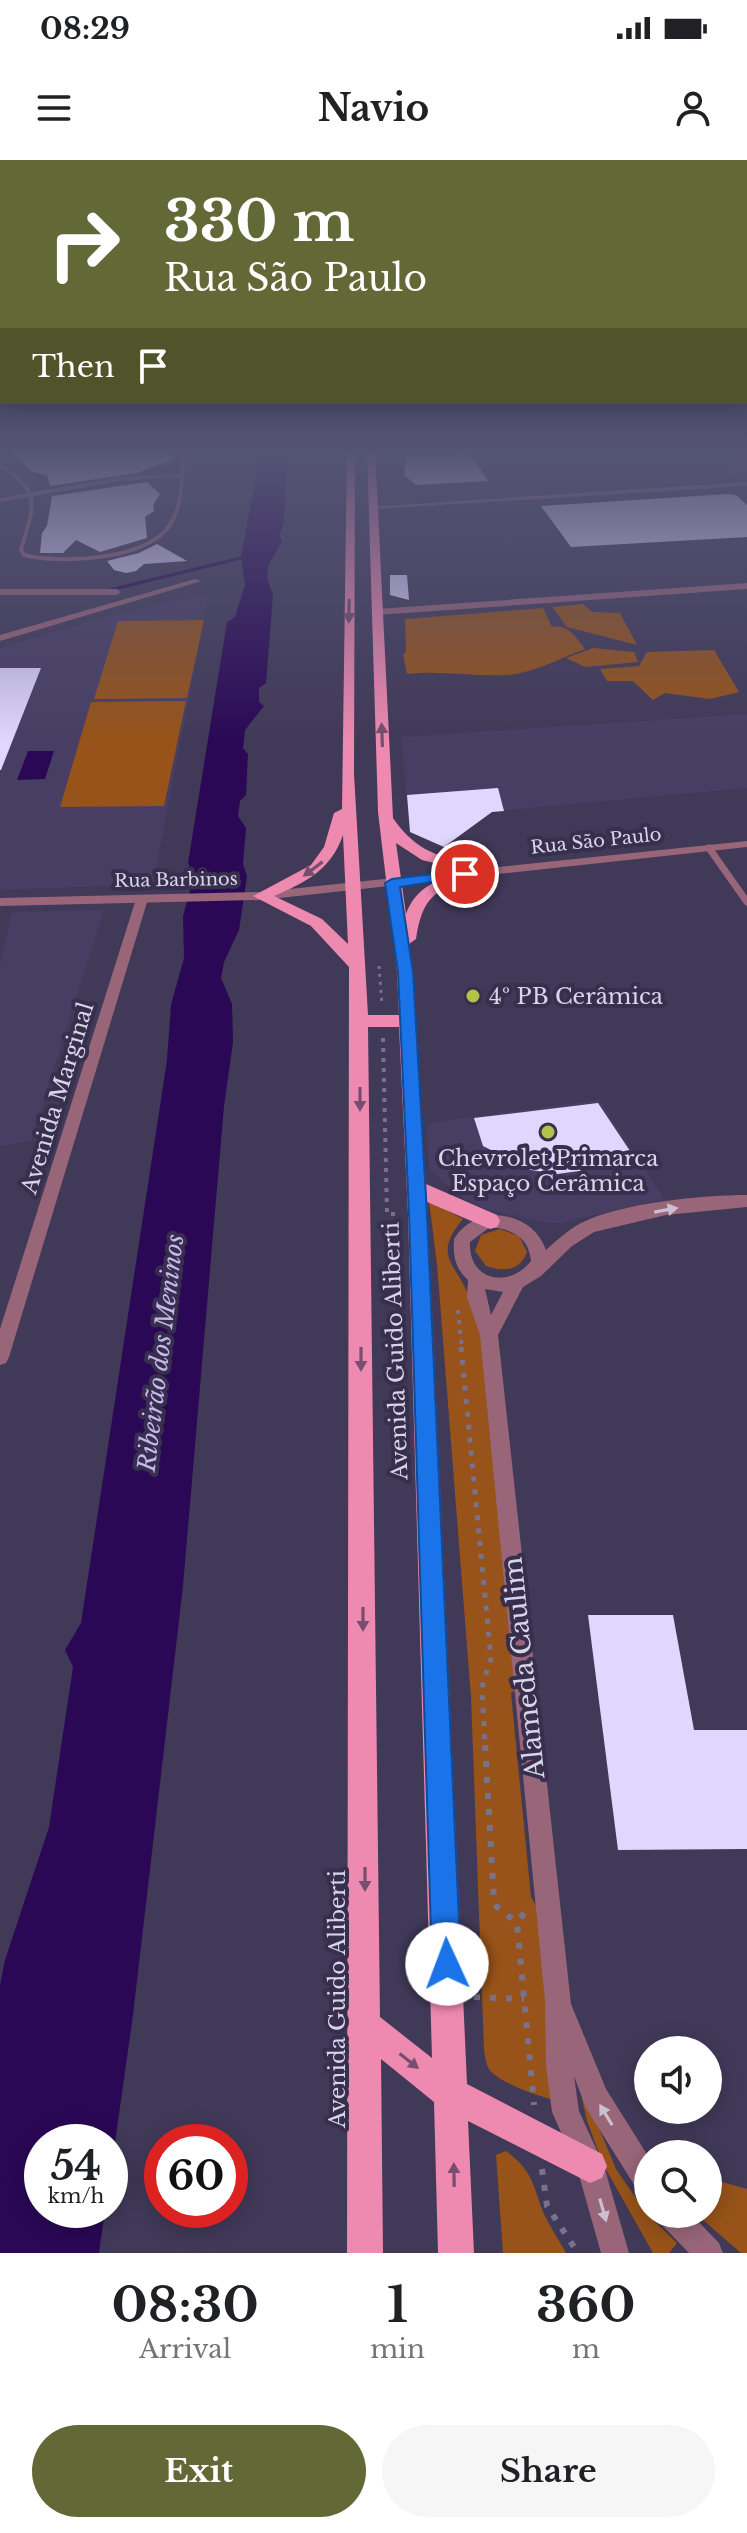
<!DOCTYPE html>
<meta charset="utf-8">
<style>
body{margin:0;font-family:"Libre Baskerville",serif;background:#f6f6f6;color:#202124;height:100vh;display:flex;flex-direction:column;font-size:30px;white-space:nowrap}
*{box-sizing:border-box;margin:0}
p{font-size:26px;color:#757577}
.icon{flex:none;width:44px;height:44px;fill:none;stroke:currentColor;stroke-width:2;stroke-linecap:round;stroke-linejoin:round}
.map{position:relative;height:2093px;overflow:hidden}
.details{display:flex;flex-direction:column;background:#fff;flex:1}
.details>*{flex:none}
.top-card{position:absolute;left:0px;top:0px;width:748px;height:244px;box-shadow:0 4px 20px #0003;background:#636936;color:#fff;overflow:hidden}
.fabs{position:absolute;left:634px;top:1876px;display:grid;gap:16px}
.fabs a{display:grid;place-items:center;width:88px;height:88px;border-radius:50%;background:#fff;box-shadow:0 4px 20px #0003;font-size:40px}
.speed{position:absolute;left:24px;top:1964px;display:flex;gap:16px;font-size:40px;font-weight:700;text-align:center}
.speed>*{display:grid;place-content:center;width:104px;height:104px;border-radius:50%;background:#fff;box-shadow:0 4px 20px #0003;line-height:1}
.speed small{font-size:20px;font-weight:400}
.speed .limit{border:12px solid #d22;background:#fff;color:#111}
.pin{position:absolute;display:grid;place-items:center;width:68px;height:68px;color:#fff;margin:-34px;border:4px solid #fff;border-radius:50%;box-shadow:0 2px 8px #0007}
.me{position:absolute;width:88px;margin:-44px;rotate:358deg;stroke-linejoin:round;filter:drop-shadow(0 0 6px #0008)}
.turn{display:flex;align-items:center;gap:28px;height:168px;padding:0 32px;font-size:36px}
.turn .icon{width:104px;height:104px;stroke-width:2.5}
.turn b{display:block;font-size:56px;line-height:68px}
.then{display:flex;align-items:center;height:76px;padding:0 32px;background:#0003;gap:16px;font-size:30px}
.eta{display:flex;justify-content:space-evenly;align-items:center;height:136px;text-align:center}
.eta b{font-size:48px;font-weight:700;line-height:56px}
.action{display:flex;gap:16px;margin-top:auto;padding:16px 32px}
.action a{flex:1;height:92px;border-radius:48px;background:#636936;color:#fff;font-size:32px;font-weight:700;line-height:92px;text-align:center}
.action a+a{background:#f6f6f6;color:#202124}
.status{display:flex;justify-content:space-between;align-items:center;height:56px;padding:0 40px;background:#fff;direction:ltr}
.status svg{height:22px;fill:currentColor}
header{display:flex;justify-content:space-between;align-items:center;height:104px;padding:0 32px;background:#fff;font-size:36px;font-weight:700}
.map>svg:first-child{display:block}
.built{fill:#483e64}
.green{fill:#975319}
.water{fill:#2a0855}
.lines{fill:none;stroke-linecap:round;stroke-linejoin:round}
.stream{stroke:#2a0855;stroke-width:3}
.building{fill:#e0d7fe}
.path-far3{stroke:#78728c;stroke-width:3;stroke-dasharray:3 5;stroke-linecap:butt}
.path-far2{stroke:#78728c;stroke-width:4;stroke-dasharray:4 6;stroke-linecap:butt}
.path-far1{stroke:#78728c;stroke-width:5;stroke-dasharray:5 8;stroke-linecap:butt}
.path{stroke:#78728c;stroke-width:6;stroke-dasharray:6 10;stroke-linecap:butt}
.service-far1{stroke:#986678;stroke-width:4}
.service{stroke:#986678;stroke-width:7}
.minor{fill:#986678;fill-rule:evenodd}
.tertiary{fill:#986678;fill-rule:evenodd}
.primary{fill:#ee89b0;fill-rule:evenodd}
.oneway{fill:#774e70}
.oneway2{fill:#ccbfd2}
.route{fill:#1a73e8;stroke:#114b97;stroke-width:2}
.poi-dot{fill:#b4c24b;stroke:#372f4d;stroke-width:3}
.labels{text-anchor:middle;stroke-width:8;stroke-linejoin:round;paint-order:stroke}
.far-street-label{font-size:18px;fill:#d9d5e8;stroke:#372f4d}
.poi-label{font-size:22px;fill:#d9d5e8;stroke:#372f4d;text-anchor:start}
.street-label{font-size:22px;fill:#d9d5e8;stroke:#372f4d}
.water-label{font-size:24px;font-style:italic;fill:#c5b9ed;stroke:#372f4d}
.near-street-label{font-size:26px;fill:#d9d5e8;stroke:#372f4d}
</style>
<div class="status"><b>08:29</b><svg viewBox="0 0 49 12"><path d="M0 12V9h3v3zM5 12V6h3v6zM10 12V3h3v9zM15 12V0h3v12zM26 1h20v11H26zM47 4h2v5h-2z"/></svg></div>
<header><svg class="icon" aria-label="menu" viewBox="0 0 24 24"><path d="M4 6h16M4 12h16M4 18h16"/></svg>Navio<svg class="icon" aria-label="person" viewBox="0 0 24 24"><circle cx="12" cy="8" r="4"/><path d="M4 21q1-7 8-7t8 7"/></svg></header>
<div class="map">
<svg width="747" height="2093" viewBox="0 0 747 2093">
<rect width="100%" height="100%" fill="#413958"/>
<g class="built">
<polygon points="701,289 747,289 747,322 739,323"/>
<polygon points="209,433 153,724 0,730 0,488 105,457"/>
<polygon points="747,554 747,628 409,659 401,577"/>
<polygon points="104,750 31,981 0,986 0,805 12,752"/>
<polygon points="599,940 664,1039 561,1063 547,1063 485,1049 462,1037 429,1010 427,963"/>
</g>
<g class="green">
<polygon points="583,444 592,452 620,453 637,485 567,467 552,447"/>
<path d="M543 448 552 467C569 464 575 477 585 489 560 498 534 513 508 515 474 517 441 510 407 514L403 494 406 493 405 459Z"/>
<polygon points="204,460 187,538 94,539 118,461"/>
<polygon points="593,488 634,492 638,502 585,507 566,498"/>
<polygon points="714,490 739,532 710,539 665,533 653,540 633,521 607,521 600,509 639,506 647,492"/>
<polygon points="186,541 164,646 60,647 91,542"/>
<path d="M429 1041 463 1059C431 1097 457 1103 470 1139 478 1159 482 1180 487 1201L520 1528 511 1533 531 1737 539 1750 554 1940C538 1936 499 1923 489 1909 486 1904 485 1896 484 1890L471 1537 437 1104Z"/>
<path d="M500 1069 519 1076 527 1092C520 1111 504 1112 486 1106L475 1091 481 1075Z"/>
<polygon points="577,1916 616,2009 646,2053 677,2083 669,2093 653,2093 603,2004 587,1961"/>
<path d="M506 1991C534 2012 532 2024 544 2054 550 2067 559 2080 566 2093H503L496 1995Z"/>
<polygon points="708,2018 747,2029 747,2093 741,2093 696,2054 708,2054"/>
</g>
<g class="water">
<polygon points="261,289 286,289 282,294 286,305 284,363 279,376 282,381 268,406 267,418 273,435 266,523 259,528 259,542 264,546 245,570 243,588 248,594 246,635 240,641 238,656 246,668 243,704 247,716 239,770 224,802 221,818 232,844 233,882 224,946 183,1426 133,1855 110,2018 110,1982 42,1982 42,2050 105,2050 99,2093 0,2093 0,1825 5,1800 49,1667 73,1507 65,1490 81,1463 167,900 171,845 184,798 183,756 194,716 188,703 227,462 235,457 245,425 241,396"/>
<polygon points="28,591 54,591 45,619 17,620"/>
</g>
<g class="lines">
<polyline class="stream" points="110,430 249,396"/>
</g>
<g class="building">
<polygon points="8,289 170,289 176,298 137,313 50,326 47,315 33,312"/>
<polygon points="470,293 488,321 416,325 404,315 406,297"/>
<polygon points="147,322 160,334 153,345 154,351 145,357 147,378 100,392 76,380 63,393 40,393 42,373 47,366 52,336"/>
<polygon points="728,334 736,335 747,345 747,377 571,387 541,346"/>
<polygon points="157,384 187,401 144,404 136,411 126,413 114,410 107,401 139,393"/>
<polygon points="390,415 407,415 409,440 390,435"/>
<polygon points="0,508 41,508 1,610 0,610"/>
<polygon points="498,628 504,651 492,652 444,687 410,672 407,635"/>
<polygon points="598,943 638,1003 557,1014 531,1010 483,986 474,958"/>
<polygon points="588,1455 673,1455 694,1570 747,1570 747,1689 618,1690"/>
</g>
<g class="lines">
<polyline class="path-far3" points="379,806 382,845"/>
<g class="path-far2">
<polyline points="383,878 387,1054 397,1054"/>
<polyline points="458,1150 462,1189"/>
</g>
<polyline class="path-far1" points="461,1187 491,1498 482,1527 485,1587"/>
<g class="path">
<polyline points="485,1585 494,1740 497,1747 517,1763"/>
<polyline points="524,1753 517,1763 534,1945"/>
<polyline points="474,1837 524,1839"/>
<polyline points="542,2009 547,2046 578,2093"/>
</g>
<g class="service-far1">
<path d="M0 306C44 332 33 347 21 390L24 395C60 404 139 400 166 370 182 352 182 322 183 299L175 289"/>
<polyline points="0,340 120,319 182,315"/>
</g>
<polyline class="service" points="709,688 747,742"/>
<g class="minor">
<polygon points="747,322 747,326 374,349 370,347"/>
<polygon points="195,419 202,421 0,481 0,475"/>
<polygon points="747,423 747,429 377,455 373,452 377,449"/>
<polygon points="0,429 117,429 121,432 117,435 0,435"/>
<polygon points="142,735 148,739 9,1197 6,1203 0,1205 0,1169 136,739"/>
<path d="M747 1035V1047L666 1055 594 1072 572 1086 541 1116 523 1127 498 1175 571 1844 606 1929 648 1996V2035L638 2031 586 1948 574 1916 579 1951 604 2006 629 2093H601L577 2008 552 1952 546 1905 545 1841 480 1175 467 1137 468 1120C455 1108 453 1096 454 1079 476 1043 532 1050 546 1090 557 1080 568 1070 581 1063 620 1043 703 1035 747 1035ZM490 1067C512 1069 529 1077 531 1101 509 1129 468 1121 470 1082ZM485 1129 503 1132 491 1155Z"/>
<polygon points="657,2054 691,2054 719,2083 723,2093 689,2093 661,2064"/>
</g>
<polygon class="tertiary" points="747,681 747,687 261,740 0,746 0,738 261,732"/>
<path class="primary" d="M347 289H355L354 614 368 855H399L397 812 378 652 367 289H375L393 658C412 686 434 697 467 702 478 704 490 704 497 710 491 715 482 716 473 719 434 728 422 739 416 779L409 784 426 1024 497 1055 500 1061 497 1067 490 1069 427 1042 467 1924 602 1994 607 2006 602 2018 590 2023 468 1961 474 2093H438L434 1942 381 1899 383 2093H347L349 807 311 766 253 736 311 705 324 687 334 653 342 649ZM343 675 348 784 322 759 274 736C306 722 331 710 343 675ZM396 683 422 700 467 711C440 718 416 726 406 754ZM368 867H399L408 1054 432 1898 380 1857Z"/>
</g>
<defs><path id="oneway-solid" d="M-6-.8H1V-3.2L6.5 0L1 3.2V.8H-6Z" transform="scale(2)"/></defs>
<g class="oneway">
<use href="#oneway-solid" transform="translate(349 451) rotate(91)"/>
<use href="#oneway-solid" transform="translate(382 575) rotate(-92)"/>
<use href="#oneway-solid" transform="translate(313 709) rotate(143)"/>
<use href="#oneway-solid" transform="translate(360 939) rotate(90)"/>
<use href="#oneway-solid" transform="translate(361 1199) rotate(90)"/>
<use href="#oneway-solid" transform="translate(363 1459) rotate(90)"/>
<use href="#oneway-solid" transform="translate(365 1719) rotate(90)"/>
<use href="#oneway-solid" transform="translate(409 1901) rotate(38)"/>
<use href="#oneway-solid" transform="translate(454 2015) rotate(-91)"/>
</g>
<g class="oneway2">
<use href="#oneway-solid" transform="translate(666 1050) rotate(-10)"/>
<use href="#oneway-solid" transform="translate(606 1955) rotate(-121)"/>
<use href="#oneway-solid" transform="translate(603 2050) rotate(74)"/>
</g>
<linearGradient id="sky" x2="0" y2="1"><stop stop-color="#241f30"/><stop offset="0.5" stop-color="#545475"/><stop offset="1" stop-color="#545475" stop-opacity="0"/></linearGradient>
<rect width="747" height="582" fill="url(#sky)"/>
<polygon class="route" points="465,710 472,714 470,716 400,727 413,812 427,1054 461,1804 457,1815 447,1819 437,1815 432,1804 409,1054 398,812 385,723 392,719"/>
<g class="poi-dot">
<circle cx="473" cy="836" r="8"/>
<circle cx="548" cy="972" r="8"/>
</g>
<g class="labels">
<g class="far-street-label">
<text transform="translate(596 681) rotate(-6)" y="6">Rua São Paulo</text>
<text transform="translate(176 720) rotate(-1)" y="6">Rua Barbinos</text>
</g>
<g class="poi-label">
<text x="489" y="844">4º PB Cerâmica</text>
<text x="548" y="1006" text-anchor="middle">Chevrolet Primarca<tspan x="548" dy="25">Espaço Cerâmica</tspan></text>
</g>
<g class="street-label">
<text transform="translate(57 938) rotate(-73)" y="8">Avenida Marginal</text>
<text transform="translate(395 1191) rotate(-92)" y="8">Avenida Guido Aliberti</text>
<text transform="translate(337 1839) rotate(-90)" y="8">Avenida Guido Aliberti</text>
</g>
<g class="water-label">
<text transform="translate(161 1193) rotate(-83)" y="8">Ribeirão dos Meninos</text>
</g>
<g class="near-street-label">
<text transform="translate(524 1508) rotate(-96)" y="9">Alameda Caulim</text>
</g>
</g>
</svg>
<div class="fabs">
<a><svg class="icon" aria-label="sound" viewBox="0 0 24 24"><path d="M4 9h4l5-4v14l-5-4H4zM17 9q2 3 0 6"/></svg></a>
<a><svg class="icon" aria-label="search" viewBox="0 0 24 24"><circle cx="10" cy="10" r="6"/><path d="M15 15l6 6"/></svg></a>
</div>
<div class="speed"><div>54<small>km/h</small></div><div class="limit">60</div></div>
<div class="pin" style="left:465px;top:714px;background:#d93025"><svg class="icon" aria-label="arrive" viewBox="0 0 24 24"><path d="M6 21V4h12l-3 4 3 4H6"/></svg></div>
<svg class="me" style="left:447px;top:1804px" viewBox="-20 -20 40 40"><circle r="19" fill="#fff"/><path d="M0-13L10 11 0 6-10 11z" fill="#1a73e8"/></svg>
<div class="top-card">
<div class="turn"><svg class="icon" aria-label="right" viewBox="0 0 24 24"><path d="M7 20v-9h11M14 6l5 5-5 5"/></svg><div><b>330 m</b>Rua São Paulo</div></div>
<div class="then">Then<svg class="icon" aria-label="arrive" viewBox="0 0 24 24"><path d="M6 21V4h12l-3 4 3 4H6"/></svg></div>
</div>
</div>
<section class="details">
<div class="eta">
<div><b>08:30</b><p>Arrival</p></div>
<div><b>1</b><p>min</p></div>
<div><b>360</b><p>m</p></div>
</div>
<div class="action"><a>Exit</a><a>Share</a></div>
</section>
